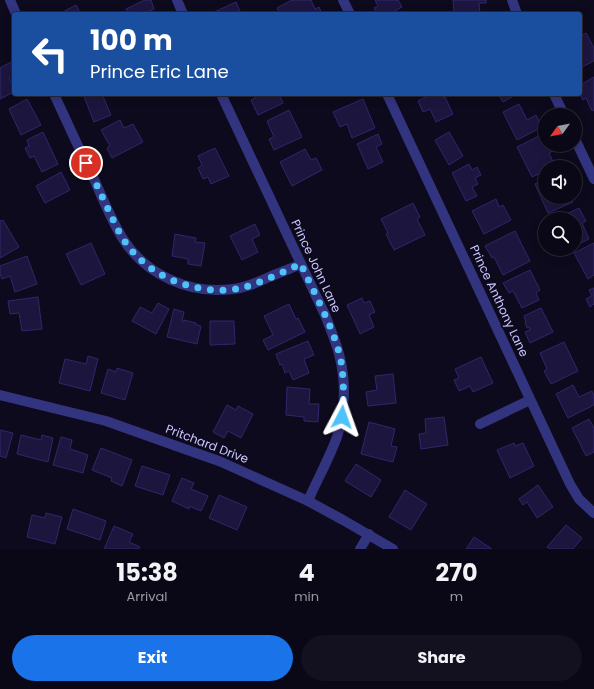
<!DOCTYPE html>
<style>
body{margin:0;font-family:Poppins,sans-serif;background:#13111f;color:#f1f3f6;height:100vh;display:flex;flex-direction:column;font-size:15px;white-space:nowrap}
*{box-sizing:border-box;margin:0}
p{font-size:13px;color:#999aa1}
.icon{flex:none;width:22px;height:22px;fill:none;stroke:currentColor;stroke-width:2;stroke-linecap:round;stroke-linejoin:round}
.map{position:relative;height:549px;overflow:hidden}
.details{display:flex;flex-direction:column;background:#0a0816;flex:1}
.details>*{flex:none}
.guide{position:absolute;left:12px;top:12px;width:570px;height:84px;border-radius:4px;box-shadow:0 2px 10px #0003,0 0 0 1px #2a2935;background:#1a4fa0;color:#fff;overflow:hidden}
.needle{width:26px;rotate:237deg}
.controls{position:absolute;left:538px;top:108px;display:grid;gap:8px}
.controls a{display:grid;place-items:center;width:44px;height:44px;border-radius:50%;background:#0a0816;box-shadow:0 2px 10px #0003,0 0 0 1px #2a2935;font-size:20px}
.pin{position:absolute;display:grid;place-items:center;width:34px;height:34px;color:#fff;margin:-17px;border:2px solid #fff;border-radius:50%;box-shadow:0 1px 4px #0007}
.me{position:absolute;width:44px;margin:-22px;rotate:4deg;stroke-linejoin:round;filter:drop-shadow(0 0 3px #0008)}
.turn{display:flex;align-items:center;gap:14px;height:84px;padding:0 12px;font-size:18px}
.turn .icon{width:52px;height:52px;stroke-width:2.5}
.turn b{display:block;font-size:28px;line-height:34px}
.eta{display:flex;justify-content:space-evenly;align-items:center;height:68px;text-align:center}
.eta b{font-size:24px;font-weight:700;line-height:28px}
.button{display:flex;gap:8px;margin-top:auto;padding:8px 12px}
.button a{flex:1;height:46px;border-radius:24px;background:#1a73e8;color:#fff;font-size:16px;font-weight:700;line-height:46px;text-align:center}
.button a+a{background:#13111f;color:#f1f3f6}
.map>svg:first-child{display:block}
.building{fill:#1c163f;stroke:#30266c}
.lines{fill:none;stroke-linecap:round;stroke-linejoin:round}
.minor{stroke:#33347f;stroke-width:10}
.tertiary{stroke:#33347f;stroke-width:10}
.route{stroke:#4fc3f7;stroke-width:7;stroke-dasharray:0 12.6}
.labels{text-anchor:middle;stroke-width:4;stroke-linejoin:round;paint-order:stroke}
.street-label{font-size:12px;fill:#cac6ff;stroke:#0d0a1d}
</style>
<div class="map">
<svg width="594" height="549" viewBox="0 0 594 549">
<rect width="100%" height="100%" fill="#0d0a1d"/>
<g class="building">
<polygon points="145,0 151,0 154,9 145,13 146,14 128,14 126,9"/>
<polygon points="292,0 311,0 315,9 319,7 322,14 280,14 277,8"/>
<polygon points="375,0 398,0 402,7 389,14 377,14 374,8 378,6"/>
<polygon points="453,0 486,0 486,3 479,3 480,14 454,14"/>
<polygon points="236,2 241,14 212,14 212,13"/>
<polygon points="76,5 81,14 59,14"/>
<polygon points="586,33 594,48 594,61 580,68 580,36"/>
<polygon points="11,62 14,68 14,75 9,78 14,87 14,92 0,99 0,68"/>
<polygon points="594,77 594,110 592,111 586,98 583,100 580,94 580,85"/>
<polygon points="83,94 102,94 111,115 94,122"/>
<polygon points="252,94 279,94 283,103 258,115 251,100 255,98"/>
<polygon points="432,94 441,94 443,98 445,97 453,114 436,122 430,109 423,112 418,101"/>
<polygon points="498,94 517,94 503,102"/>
<polygon points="27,99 41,125 21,135 9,109"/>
<polygon points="363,99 375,128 352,138 347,124 340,127 333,112"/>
<polygon points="519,104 527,120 536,115 542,127 517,140 503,112"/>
<polygon points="289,110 302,137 274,150 269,139 274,137 267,121"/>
<polygon points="120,120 124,128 133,124 143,142 112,158 107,148 110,146 101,130"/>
<polygon points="43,132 58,164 42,172 34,156 30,158 25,148 29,146 27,140"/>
<polygon points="449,132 463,156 449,165 435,140"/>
<polygon points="545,133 545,145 551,145 553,151 549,153 555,166 553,167 545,167 545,171 532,177 517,147"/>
<polygon points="378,134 382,144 376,147 383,162 368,169 357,144"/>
<polygon points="215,148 229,176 211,184 208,177 203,179 198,168 202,165 198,156"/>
<polygon points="305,149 311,160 316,158 322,170 292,186 280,162"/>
<polygon points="469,164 472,170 477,167 481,175 475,178 478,184 472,187 477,196 466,201 452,173"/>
<polygon points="61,172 70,190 45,203 36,186"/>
<polygon points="545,180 545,197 570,197 573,202 548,213 535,184"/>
<polygon points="496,199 499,207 503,205 511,220 484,234 472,211"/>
<polygon points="413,203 420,217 417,219 425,235 394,250 386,234 388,233 381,219"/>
<polygon points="579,208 586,221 582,223 589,239 575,246 575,219 556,219"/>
<polygon points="3,220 19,247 0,258 0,221"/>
<polygon points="255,224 260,235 252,239 258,252 242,260 230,236"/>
<polygon points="515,231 530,261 503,275 494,257 492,258 485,246"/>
<polygon points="175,234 196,238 195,242 205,243 201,266 188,264 188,259 172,256"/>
<polygon points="91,243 105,274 81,285 66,254"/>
<polygon points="594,243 594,275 588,279 574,253"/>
<polygon points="27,256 37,284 15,292 10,276 2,279 0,274 0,266"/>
<polygon points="530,270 540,290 536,293 539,300 522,308 513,291 509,293 503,283"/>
<polygon points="594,288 594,304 590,307 586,299 592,296 589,290"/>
<polygon points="38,297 42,329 22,331 19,313 10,314 8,301"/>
<polygon points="362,298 364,303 370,301 375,312 369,315 374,327 360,334 347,305"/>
<polygon points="158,303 169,309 156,334 132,321 140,307 152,313"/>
<polygon points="289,304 296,319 298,318 305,332 268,350 263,340 273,335 264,316"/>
<polygon points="541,308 553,332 530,343 525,332 530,330 529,327 527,328 525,323 526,322 524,316"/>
<polygon points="174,309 184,312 182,321 184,322 184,320 196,323 195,324 201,326 197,344 167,337"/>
<polygon points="210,321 234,321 235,344 210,345"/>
<polygon points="308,341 314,355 304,359 309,373 293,380 289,371 285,373 282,364 280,365 276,354"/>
<polygon points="564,342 578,371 551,384 544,371 547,369 540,353"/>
<polygon points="88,356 98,359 90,391 59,383 65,359 86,364"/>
<polygon points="481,357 493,383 473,392 470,386 459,391 454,380 459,378 455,369"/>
<polygon points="117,368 133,373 125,400 101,393 108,369 116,372"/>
<polygon points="393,374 396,403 368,406 366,392 377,390 375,376"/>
<polygon points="573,385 579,397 592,391 594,396 594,405 568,418 556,394"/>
<polygon points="287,387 310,389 309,404 319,404 318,422 304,421 304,417 286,415"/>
<polygon points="227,405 236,410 238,406 253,414 241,438 228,431 224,438 213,432"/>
<polygon points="444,417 448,445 421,449 419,434 426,433 425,419"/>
<polygon points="589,419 594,428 594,452 586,456 572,428"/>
<polygon points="369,422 395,429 391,446 397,447 393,462 361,454"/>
<polygon points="0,430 13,433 6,458 0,456"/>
<polygon points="21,435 41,440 42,435 53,438 48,462 17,454"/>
<polygon points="61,437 72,440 70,449 88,455 83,473 53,465"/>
<polygon points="514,443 515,446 523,443 534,466 510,478 497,450"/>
<polygon points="101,448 132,460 122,486 111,481 112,478 92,470"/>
<polygon points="356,464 381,480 371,497 345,481"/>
<polygon points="142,466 170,475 163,495 135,486"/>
<polygon points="182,478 194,483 191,489 208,496 201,511 189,506 189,509 172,501"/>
<polygon points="538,485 553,507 537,518 527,502 523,505 519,499"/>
<polygon points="405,490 427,504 411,530 389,517"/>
<polygon points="219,495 247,507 237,530 209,518"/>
<polygon points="73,509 106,521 100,540 67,529"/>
<polygon points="46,513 62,517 55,544 27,537 32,515 45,518"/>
<polygon points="566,525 582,538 573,549 550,549 547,547"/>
<polygon points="114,526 133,534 129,542 140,547 139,549 104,549"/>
<polygon points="474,537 492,549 466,549"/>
</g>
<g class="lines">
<g class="minor">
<polyline points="10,0 16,14"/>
<polyline points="177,0 183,14"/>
<polyline points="343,0 350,14"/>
<polyline points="512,0 517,14"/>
<path d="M54 94C67 122 80 151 94 179 103 199 111 220 123 239 146 275 190 295 233 289 245 288 256 283 267 278 278 273 290 269 301 264"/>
<path d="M221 94 326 317C331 331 337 344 340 358 346 383 345 413 337 437 329 459 317 480 308 501"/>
<polyline points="387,94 570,484 579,499 594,513"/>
<polyline points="554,94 564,115"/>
<polyline points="575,139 594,179"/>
<polyline points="480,424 530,400"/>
<polyline points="360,549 369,534"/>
</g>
<polyline class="tertiary" points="0,395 106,421 196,453 219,461 308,501 343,520 393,549"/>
</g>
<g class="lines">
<path class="route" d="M86 163C93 177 100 192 107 207 112 217 116 227 122 237 137 262 162 279 190 286 206 290 224 292 241 288 261 283 282 272 301 264 314 293 335 330 341 361 344 380 344 399 342 417"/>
</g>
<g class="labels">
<g class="street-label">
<text transform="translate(316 266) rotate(65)" y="4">Prince John Lane</text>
<text transform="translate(499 301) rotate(65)" y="4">Prince Anthony Lane</text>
<text transform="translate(207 444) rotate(21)" y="4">Pritchard Drive</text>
</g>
</g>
</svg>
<div class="controls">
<a><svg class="needle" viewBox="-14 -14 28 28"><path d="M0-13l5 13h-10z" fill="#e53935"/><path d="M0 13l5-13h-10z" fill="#999aa1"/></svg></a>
<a><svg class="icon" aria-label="sound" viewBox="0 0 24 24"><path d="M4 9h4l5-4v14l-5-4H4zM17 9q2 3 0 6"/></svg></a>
<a><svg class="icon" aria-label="search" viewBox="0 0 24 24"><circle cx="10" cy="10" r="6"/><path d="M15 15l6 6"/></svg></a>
</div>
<div class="pin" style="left:86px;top:163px;background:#d93025"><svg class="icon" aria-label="arrive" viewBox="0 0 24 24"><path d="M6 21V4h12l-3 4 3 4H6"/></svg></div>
<svg class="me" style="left:342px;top:417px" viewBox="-20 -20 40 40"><path d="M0-17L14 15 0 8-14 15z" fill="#4fc3f7" stroke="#fff" stroke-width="4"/></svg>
<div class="guide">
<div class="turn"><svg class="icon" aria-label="left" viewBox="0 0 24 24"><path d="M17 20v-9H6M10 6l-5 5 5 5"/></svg><div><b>100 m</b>Prince Eric Lane</div></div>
</div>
</div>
<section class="details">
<div class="eta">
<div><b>15:38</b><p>Arrival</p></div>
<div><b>4</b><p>min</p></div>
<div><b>270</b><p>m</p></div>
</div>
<div class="button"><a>Exit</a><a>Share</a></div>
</section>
